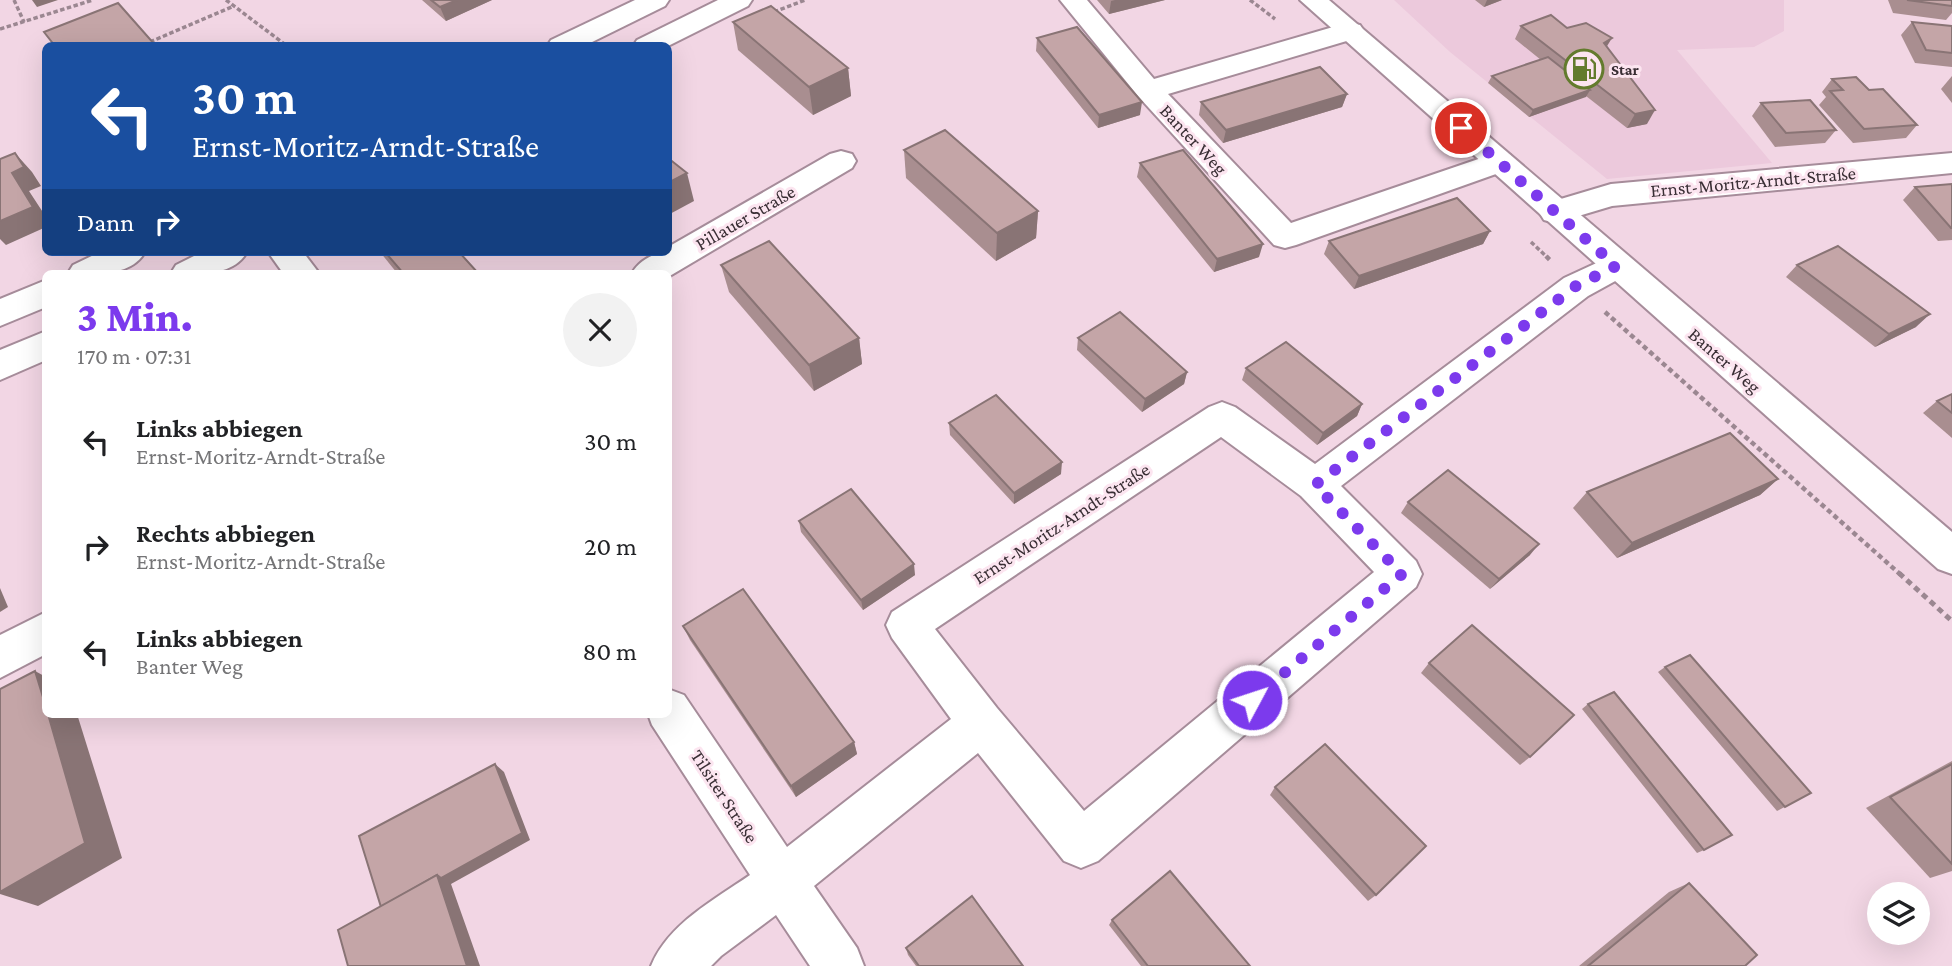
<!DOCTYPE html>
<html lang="de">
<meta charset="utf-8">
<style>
body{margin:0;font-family:"Crimson Pro",serif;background:#f2f2f2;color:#202124;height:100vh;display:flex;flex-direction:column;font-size:26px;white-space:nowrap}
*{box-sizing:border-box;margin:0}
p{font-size:23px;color:#757577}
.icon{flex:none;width:38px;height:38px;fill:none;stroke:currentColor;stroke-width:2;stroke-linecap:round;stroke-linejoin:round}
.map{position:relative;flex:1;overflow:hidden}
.side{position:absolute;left:42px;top:270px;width:630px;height:448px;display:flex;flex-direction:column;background:#fff;border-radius:10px;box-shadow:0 7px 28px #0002}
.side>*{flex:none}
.banner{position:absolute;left:42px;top:42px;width:630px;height:214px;border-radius:10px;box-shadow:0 7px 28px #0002;background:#1a4fa0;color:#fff;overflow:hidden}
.buttons{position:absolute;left:1867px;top:882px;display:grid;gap:14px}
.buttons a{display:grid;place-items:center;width:63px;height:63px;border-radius:50%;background:#fff;box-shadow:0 7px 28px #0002;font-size:35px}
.pin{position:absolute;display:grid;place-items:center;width:60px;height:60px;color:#fff;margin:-30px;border:4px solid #fff;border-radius:50%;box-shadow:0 2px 7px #0007}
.me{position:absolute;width:77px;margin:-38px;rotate:50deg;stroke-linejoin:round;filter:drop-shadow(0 0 5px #0008)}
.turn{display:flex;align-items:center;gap:24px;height:147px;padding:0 35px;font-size:32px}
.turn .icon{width:91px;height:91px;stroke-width:2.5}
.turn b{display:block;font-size:49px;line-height:60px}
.then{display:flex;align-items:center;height:66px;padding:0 35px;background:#0003;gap:14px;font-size:26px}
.round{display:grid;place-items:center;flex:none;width:74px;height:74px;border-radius:37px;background:#f2f2f2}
.headline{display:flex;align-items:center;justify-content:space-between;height:119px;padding:0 35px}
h1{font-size:42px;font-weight:800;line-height:52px;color:#7c3aed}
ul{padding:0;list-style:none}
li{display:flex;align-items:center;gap:21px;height:105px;padding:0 35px}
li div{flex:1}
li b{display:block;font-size:26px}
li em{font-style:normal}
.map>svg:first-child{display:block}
.built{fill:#ecc9dc}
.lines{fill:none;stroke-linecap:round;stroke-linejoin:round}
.minor-casing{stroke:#a68c9a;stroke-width:4}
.major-casing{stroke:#a68c9a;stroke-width:4}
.path-far2{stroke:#9b8791;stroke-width:3.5;stroke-dasharray:4.5 2.5;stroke-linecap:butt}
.path-far1{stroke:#9b8791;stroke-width:4.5;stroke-dasharray:5 3.5;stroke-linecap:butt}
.path{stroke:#9b8791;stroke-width:5;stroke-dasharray:6 4.5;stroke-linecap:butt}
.minor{fill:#fff;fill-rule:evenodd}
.major{fill:#fff;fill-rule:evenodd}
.wall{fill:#a98e90}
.shaded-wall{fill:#897475}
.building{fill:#c4a5a7;stroke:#897475;stroke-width:2}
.route{stroke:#7c3aed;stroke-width:12;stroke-dasharray:0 21.6}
.labels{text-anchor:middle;stroke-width:6;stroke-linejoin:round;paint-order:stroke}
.far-poi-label{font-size:16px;font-weight:bold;fill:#392e34;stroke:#fce5f0;text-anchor:start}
.street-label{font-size:19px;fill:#392e34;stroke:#fce5f0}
</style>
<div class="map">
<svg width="1952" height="966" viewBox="0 0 1952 966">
<rect width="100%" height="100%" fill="#f2d6e4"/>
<polygon class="built" points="1394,0 1784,0 1784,31 1754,47 1677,50 1772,163 1607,179 1450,52"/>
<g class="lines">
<defs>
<g id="minor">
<polygon points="1060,0 1087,0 1154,79 1340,25 1350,23 1360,25 1364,31 1360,37 1168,94 1291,223 1499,152 1510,155 1514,162 1510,169 1296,245 1285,248 1274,245 1138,96"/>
<path d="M841 151 852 154 856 161 852 168 668 277V273H632C639 261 654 252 668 252V247L830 154Z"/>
<polygon points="1952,153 1952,173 1612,206 1555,223 1544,220 1539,212 1544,204 1611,184"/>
<polygon points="268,252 303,252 319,273 283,273"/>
<path d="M1616 254 1628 258 1633 266 1628 274 1588 296 1341 486 1416 561 1422 574 1416 587 1098 861 1081 868 1064 861 978 753 814 886 857 948 864 966H810L776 915 721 956 711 966H651C668 924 714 900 750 875L652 725 648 714H668V689L684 695 787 847 951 719 892 638 886 625 892 612 1209 407 1222 402 1235 407 1315 464 1564 278ZM1221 437 1301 496 1374 572 1084 811 997 708 935 629Z"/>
<polygon points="46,612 46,654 0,678 0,635"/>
</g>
<g id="major">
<polygon points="635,0 669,0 665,6 584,46 547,46 551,40"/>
<polygon points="718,0 752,0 748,6 668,46 633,46 637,40"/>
<polygon points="1300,0 1329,0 1952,532 1952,574 1938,569"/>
<path d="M100 252H145C130 278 94 273 68 273L73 265Z"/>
<path d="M202 252H247C232 278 197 273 171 273L176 265Z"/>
<polygon points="46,280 46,307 0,326 0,299"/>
<polygon points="46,331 46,360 0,380 0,350"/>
</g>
</defs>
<use href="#minor" class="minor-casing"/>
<use href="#major" class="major-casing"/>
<g class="path-far2">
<polyline points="14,0 24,22"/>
<polyline points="226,0 287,46"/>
<polyline points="1250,0 1275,19"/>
<polyline points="774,12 805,0"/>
<polyline points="0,29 93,0"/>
<polyline points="150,42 234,6"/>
<polyline points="1531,242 1548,258"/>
</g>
<g class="path-far1">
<polyline points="1546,256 1550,260"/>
<polyline points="1605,312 1901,575"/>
</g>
<polyline class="path" points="1899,573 1952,621"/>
<use href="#minor" class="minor"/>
<use href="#major" class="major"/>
</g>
<g class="wall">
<polygon points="422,0 492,0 446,21"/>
<polygon points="1097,0 1165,0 1109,14"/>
<polygon points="1475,0 1502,0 1484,7"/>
<polygon points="1888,0 1952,0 1952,13 1946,20 1893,13"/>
<polygon points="733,22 848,68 851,96 813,115 738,50"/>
<polygon points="1912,22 1952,26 1952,67 1915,63 1901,35"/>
<polygon points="1521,26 1567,28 1607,47 1647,124 1627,128 1586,96 1529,117 1488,83 1492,76 1541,60 1515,39"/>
<polygon points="1037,38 1140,115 1098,128 1036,51"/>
<polygon points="1952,76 1952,103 1941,89"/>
<polygon points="1832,79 1869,90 1917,125 1906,138 1853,143 1819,105 1826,97 1822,92"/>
<polygon points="1347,94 1342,107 1223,143 1199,115 1201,102"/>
<polygon points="1761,103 1836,130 1825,143 1775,147 1752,116"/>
<polygon points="904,150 1038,211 1036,238 996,261 906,178"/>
<polygon points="1140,163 1259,257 1214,272 1137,177"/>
<polygon points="1952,184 1952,240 1938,241 1903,200 1915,187"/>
<polygon points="1490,231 1483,244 1354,289 1324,254 1329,241"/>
<polygon points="380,252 459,252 478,273 397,273"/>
<polygon points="721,265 859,338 862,364 814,391 729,292"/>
<polygon points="1797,265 1916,327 1875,347 1786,277"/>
<polygon points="1078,338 1187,372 1184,384 1142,412 1077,350"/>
<polygon points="1246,368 1362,404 1357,416 1317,445 1242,380"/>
<polygon points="1952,394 1952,438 1923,413 1937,401"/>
<polygon points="949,423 1061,474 1014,504 950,435"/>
<polygon points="1778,479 1760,495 1617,558 1573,508 1587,492"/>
<polygon points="1408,502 1530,555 1490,589 1401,513"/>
<polygon points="799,521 915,575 863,610 801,532"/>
<polygon points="683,626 854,742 857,754 796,797 690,640"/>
<polygon points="1429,663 1530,757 1520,765 1421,673"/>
<polygon points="1665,667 1811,793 1777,811 1658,672"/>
<polygon points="1588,704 1704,850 1697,853 1582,709"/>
<polygon points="1952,761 1952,871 1930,878 1866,808"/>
<polygon points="1275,787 1376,895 1368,901 1270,795"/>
<polygon points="1689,883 1745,966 1579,966 1669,892"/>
<polygon points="1112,920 1250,966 1141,966 1109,925"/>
<polygon points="906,948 1023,966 916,966 908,955"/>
</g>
<g class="shaded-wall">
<polygon points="32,0 58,0 37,7"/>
<polygon points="457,0 492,0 446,21 440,7"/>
<polygon points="1115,0 1165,0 1109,14 1111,1"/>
<polygon points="1487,0 1502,0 1484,7"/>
<polygon points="1612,38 1604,51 1604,43"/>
<polygon points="848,68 851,96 813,115 809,87"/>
<polygon points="1590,90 1586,97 1529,117 1533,110"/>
<polygon points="1347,94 1342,107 1223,143 1226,130"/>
<polygon points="1142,102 1140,115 1098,128 1099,115"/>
<polygon points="1655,110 1647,124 1627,128 1635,114"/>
<polygon points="15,153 32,172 41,186 29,191 46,217 46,227 6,245 0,239 0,221"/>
<polygon points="687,173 694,201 668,215 668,183"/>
<polygon points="1038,211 1036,238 996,261 997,233"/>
<polygon points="1490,231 1483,244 1354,289 1359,276"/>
<polygon points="1263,244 1259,257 1214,272 1217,259"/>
<polygon points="1930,314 1916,327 1875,347 1889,334"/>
<polygon points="859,338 862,364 814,391 809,365"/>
<polygon points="1187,372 1184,384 1142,412 1145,399"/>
<polygon points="1362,404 1357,416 1317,445 1323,433"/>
<polygon points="1062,462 1061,474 1014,504 1014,493"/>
<polygon points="1778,479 1760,495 1617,558 1632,543"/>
<polygon points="1539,544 1530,555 1490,589 1499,579"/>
<polygon points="914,564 915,575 863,610 861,600"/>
<polygon points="0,588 8,607 0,612"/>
<polygon points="35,671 46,677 46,707"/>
<polygon points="48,714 77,714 122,858 38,906 0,894 0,892"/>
<polygon points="854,742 857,754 796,797 791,786"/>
<polygon points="495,764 504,772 530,840 451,884 480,966 467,966 437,875"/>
</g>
<g class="building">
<polygon points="431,0 457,0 440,7"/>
<polygon points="1907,0 1952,0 1952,6"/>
<polygon points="118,3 156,46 55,46 44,32"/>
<polygon points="771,6 848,68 809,87 733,22"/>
<polygon points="1551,15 1567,28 1586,23 1612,38 1604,43 1655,110 1635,114 1521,26"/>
<polygon points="1912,22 1952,26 1952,53 1926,50"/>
<polygon points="1077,27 1142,102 1099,115 1037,38"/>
<polygon points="1548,57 1590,90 1533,110 1492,76"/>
<polygon points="1320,67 1347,94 1226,130 1201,102"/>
<polygon points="1856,77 1869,90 1883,89 1917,125 1864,129 1830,91 1843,90 1832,79"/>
<polygon points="1810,100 1836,130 1786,133 1761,103"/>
<polygon points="945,130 1038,211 997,233 904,150"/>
<polygon points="1183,150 1263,244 1217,259 1140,163"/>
<polygon points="15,153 24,167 12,173 33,207 0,221 0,159"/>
<polygon points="668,158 687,173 668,183"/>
<polygon points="1952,184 1952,228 1951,228 1915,187"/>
<polygon points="1457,198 1490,231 1359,276 1329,241"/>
<polygon points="769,241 859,338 809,365 721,265"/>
<polygon points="1838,246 1930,314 1889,334 1797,265"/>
<polygon points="385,252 459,252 478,273 403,273"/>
<polygon points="1120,312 1187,372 1145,399 1078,338"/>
<polygon points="1286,342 1362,404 1323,433 1246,368"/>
<polygon points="1952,394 1952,413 1937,401"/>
<polygon points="996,395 1062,462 1014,493 949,423"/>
<polygon points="1730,433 1778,479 1632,543 1587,492"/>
<polygon points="1448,470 1539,544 1499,579 1408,502"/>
<polygon points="851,489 914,564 861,600 799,521"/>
<polygon points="743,589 854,742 791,786 683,626"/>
<polygon points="1472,625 1574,715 1530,757 1429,663"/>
<polygon points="1690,655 1811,793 1785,807 1665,667"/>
<polygon points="35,671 46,707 46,714 48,714 85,843 0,892 0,689"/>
<polygon points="1614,692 1732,835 1704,850 1588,704"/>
<polygon points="1325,744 1426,846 1376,895 1275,787"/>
<polygon points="495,764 522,833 441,878 437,875 381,907 359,836"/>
<polygon points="1952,764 1952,864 1890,797"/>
<polygon points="1170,871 1250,966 1148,966 1112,920"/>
<polygon points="437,875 467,966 348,966 338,930"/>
<polygon points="1689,883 1757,955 1745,966 1588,966"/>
<polygon points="972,896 1023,966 919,966 906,948"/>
</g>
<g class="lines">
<polyline class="route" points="1252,700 1402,574 1315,485 1576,286 1616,266 1461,128"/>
</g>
<defs>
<symbol id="fuel-ring" viewBox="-11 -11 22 22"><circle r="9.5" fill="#fce5f0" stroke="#637b2d" stroke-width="1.5"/><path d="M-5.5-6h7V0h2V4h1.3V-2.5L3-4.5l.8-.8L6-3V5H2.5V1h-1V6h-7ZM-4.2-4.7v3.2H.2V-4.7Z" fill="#637b2d"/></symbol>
</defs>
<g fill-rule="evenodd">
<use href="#fuel-ring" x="1562" y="47" width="44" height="44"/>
</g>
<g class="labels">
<g class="far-poi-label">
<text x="1611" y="75">Star</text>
</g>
<g class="street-label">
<text transform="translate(1194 139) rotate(47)" y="7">Banter Weg</text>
<text transform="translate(1753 181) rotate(-5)" y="7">Ernst-Moritz-Arndt-Straße</text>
<text transform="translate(745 217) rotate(-30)" y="7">Pillauer Straße</text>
<text transform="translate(1725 360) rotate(41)" y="7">Banter Weg</text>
<text transform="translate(1061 523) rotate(-33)" y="7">Ernst-Moritz-Arndt-Straße</text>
<text transform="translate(725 796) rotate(57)" y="7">Tilsiter Straße</text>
</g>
</g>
</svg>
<div class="buttons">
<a><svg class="icon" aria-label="layers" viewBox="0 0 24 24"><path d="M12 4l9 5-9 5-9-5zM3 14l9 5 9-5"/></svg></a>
</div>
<div class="pin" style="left:1461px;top:128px;background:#d93025"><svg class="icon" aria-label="arrive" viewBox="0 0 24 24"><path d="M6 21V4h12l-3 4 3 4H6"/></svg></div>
<svg class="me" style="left:1252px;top:700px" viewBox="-20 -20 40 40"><circle r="17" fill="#7c3aed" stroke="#fff" stroke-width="3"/><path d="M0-11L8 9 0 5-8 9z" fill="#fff"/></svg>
<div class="banner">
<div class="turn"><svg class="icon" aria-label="left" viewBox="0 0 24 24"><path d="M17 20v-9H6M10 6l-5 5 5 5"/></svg><div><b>30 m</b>Ernst-Moritz-Arndt-Straße</div></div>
<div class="then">Dann<svg class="icon" aria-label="right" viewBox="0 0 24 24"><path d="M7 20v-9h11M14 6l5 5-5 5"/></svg></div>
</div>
<section class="side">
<div class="headline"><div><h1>3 Min.</h1><p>170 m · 07:31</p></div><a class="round"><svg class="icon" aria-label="close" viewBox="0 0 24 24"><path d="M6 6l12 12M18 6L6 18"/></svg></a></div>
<ul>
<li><svg class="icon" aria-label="left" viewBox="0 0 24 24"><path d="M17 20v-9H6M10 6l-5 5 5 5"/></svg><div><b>Links abbiegen</b><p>Ernst-Moritz-Arndt-Straße</p></div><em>30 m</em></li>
<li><svg class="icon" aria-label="right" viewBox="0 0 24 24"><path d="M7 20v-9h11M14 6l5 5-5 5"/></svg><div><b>Rechts abbiegen</b><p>Ernst-Moritz-Arndt-Straße</p></div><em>20 m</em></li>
<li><svg class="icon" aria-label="left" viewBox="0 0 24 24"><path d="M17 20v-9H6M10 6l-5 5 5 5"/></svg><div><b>Links abbiegen</b><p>Banter Weg</p></div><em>80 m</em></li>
</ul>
</section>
</div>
